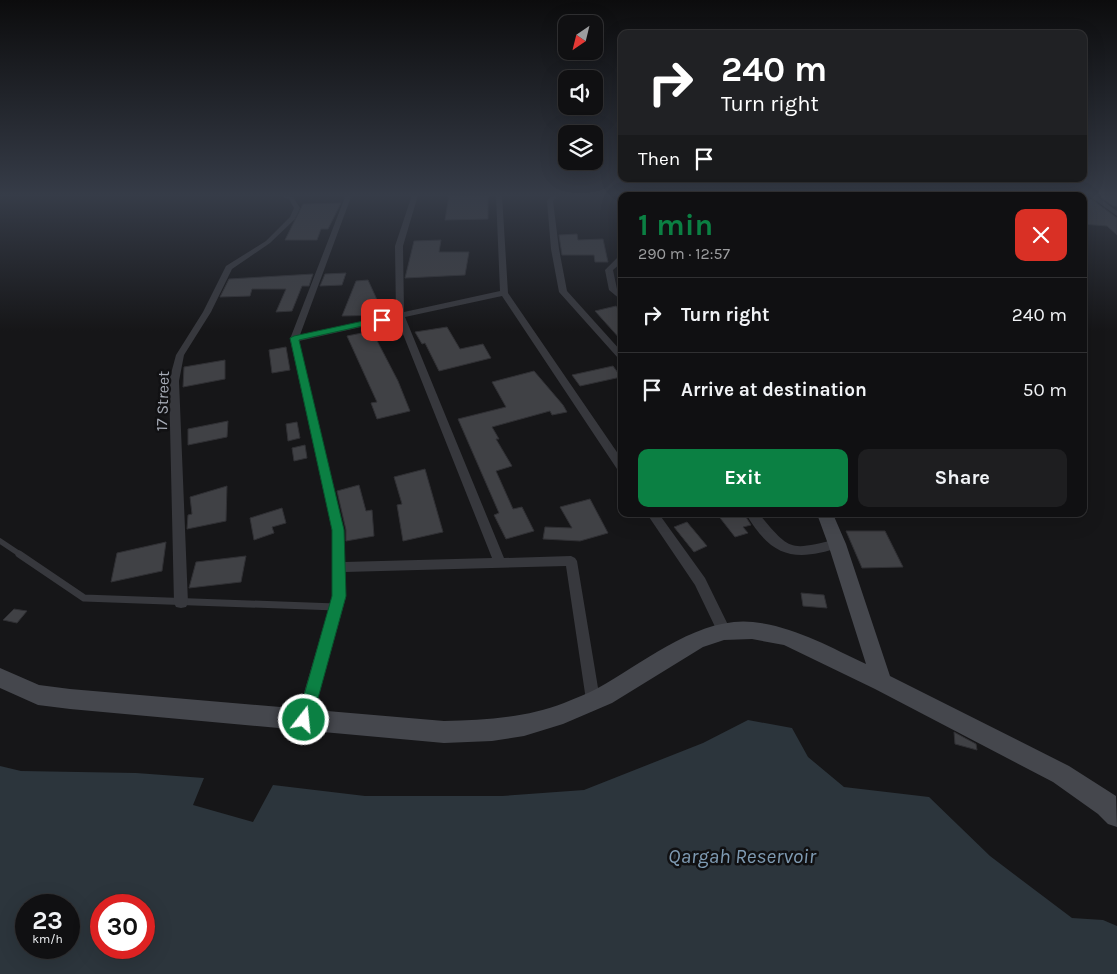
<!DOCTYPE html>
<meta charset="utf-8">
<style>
body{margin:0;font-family:Karla,sans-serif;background:#1e1e20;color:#f1f3f6;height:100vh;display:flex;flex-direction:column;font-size:19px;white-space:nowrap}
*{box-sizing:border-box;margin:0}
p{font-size:16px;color:#9c9d9f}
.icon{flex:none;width:28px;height:28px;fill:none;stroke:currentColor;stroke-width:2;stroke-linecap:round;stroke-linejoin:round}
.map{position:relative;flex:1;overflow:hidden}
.side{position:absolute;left:618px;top:192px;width:469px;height:325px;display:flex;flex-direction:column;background:#101012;border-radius:10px;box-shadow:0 5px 20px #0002,0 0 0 1px #303032}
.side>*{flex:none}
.top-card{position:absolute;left:618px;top:30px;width:469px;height:152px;border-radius:10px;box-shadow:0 5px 20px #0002,0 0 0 1px #303032;background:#202124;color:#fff;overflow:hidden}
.needle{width:32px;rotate:215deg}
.tools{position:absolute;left:558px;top:15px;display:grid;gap:10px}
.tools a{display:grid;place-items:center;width:45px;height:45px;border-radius:10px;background:#101012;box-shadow:0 5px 20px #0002,0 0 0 1px #303032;font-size:25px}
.speed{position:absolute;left:15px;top:894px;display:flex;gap:10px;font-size:25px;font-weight:700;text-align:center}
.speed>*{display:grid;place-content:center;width:65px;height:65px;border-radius:50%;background:#101012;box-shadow:0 5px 20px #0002,0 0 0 1px #303032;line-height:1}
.speed small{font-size:12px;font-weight:400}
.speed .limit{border:8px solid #d22;background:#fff;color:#111}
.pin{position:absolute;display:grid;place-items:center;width:42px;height:42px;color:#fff;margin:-21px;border-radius:10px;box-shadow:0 2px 8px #0006}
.me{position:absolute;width:55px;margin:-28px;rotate:16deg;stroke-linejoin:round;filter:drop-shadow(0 0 4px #0008)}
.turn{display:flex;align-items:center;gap:18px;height:105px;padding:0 20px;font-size:22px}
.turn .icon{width:65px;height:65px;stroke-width:2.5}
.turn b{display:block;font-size:35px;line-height:42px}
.then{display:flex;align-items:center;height:48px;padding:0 20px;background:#0003;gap:10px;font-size:19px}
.round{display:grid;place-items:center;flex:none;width:52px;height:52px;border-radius:10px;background:#1e1e20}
.headline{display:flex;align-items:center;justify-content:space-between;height:85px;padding:0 20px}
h1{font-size:30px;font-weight:700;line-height:38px;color:#0b8043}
.button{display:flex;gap:10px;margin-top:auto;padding:10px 20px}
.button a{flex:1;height:58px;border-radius:10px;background:#0b8043;color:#fff;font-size:20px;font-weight:700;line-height:58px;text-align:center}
.button a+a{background:#1e1e20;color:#f1f3f6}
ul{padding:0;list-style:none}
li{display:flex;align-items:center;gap:15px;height:75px;padding:0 20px;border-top:1px solid #303032}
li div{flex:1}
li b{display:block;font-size:19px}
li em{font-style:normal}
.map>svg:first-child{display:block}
.water{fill:#2c353c;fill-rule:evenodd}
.building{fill:#404145;stroke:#303034}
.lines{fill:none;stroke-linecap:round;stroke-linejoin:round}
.lane-far1{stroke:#37383d;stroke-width:5.5}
.lane{stroke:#37383d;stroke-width:7}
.street{fill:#37383d;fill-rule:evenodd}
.secondary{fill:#45474d;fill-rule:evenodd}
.route{fill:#0b8043;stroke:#07532c}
.labels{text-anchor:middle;stroke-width:5;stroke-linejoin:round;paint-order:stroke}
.street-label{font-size:16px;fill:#a8adb8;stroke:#111113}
.near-water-label{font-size:21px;font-style:italic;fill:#7f9bb3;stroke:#111113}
</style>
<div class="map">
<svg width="1117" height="974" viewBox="0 0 1117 974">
<rect width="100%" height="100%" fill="#161618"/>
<path class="water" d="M748 720 792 728 808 757 844 787 929 797 990 856 1072 918 1103 920 1117 926V974H0V766L21 771 136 773 204 778 193 805 253 822 273 785 365 796H502L584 790 703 743ZM26 905H69V948H26ZM101 905H144V948H101Z"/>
<g class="building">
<polygon points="449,195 488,195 488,219 445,220"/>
<polygon points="1082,195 1086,195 1117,218 1117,235 1107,226 1082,224"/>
<polygon points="1098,195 1117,195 1117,206 1113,206"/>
<polygon points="341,203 328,229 321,229 317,240 285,240 303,204"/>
<polygon points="577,234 578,240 603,239 608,262 595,262 594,255 562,255 559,235"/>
<polygon points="441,240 439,252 469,252 465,275 405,278 414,241"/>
<polygon points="346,273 342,285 320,286 325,274"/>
<polygon points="313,274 309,286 302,286 292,311 276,312 286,289 252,289 250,296 220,297 229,279"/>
<polygon points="368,280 384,315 342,316 356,281"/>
<polygon points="616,306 621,312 621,340 595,311"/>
<polygon points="447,327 460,349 483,344 491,358 439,371 425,343 422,344 415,332"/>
<polygon points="372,331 398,381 410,411 377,419 371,403 377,402 347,336"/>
<polygon points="286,347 290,370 272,373 269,350"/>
<polygon points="225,360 225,379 183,387 184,367"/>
<polygon points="613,366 621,377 580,386 572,375"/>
<polygon points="534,371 563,405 567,412 552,415 550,411 492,427 499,439 496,439 512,466 496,471 513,509 522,507 534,531 506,539 494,515 499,513 458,419 506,407 492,382"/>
<polygon points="228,421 227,437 188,445 188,429"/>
<polygon points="297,422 300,438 288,441 286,424"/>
<polygon points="305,445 307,458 294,461 292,448"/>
<polygon points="425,469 443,532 403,541 397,505 402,504 394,477"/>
<polygon points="359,485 366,511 372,510 374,536 346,541 346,530 337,491"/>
<polygon points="227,486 226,521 187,529 188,515 192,514 190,497"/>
<polygon points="590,499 608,533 580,541 543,539 545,527 572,528 560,507"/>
<polygon points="282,508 286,523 272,527 274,533 254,540 250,518"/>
<polygon points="717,514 744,514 751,525 743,527 748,533 735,537"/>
<polygon points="687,522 707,546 694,552 674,527"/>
<polygon points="846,531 885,531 903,567 862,568"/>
<polygon points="166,542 162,571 111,582 117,553"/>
<polygon points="246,556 241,582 189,588 196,562"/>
<polygon points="801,593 824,595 827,608 803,606"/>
<polygon points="14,609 27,611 17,623 3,620"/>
<polygon points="954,732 976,744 977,750 955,744"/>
</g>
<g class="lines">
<polyline class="lane-far1" points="0,541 21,555"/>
<polyline class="lane" points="19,554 84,598 336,607"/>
<g class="street">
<polygon points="277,195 293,197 300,208 295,219 270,243 232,269 211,312 184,355 179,381 188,603 186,607 181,608 176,607 174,603 169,381 176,355 203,312 226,266 266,241 290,217 294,208 289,199"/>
<path d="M344 195H350L351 197 300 335 396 314 395 246 412 195H418L403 246 404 312 500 291 496 195H502L508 293 621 458V470L617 469 502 296 405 317 504 558 571 556 575 558 577 561 600 700 598 705 593 707 588 705 586 700 566 566 345 572 346 597 312 720 309 725 304 727 299 725 296 720 332 597V530L290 339 345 197ZM397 319 492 558 344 562V530L299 341Z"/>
<polygon points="552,195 558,195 553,201 559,249 567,291 621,351 621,359 618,358 559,292 551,249 547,201"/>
<polygon points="1088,195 1095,195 1117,211 1117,216"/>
<polygon points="618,257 621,257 621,263 613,270 617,289 621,294 621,300 609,290 605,270"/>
<polygon points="647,514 659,514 705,578 731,631 729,635 724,637 719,635 695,585"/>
<path d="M746 514H759C790 551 789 551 837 539L841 541 843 544 841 547C795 562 772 558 746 514Z"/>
</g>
<g class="secondary">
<polygon points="1032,195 1042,195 1043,196 1033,196"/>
<path d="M817 514H833L846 544 890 676 1069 766 1116 796 1117 827 1108 824 1098 814 1053 782 875 689 784 645 752 639 724 640 703 647 612 703 563 724 524 736 492 741 444 743 70 709 38 705 0 688V668L39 685 70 689 444 721C484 720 526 718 564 703 575 698 587 694 598 688 643 663 699 616 753 622 793 626 830 647 866 664L828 544Z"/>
</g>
</g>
<linearGradient id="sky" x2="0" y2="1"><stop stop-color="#0c0c0d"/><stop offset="0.59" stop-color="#363c48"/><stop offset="1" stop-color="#363c48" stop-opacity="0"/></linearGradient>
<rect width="1117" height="331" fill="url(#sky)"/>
<polygon class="route" points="382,317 386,320 385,321 299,340 344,530 346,596 312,720 310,725 304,727 299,725 297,720 332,596 332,530 290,338 294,336"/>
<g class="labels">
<g class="street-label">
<text transform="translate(162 401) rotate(-88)" y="6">17 Street</text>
</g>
<g class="near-water-label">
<text x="742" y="863">Qargah Reservoir</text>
</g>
</g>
</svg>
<div class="tools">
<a><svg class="needle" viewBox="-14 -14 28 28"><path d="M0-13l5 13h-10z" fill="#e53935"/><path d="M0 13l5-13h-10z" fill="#9c9d9f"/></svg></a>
<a><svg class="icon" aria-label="sound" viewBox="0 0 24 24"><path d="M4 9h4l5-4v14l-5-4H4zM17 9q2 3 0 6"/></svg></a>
<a><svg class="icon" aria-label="layers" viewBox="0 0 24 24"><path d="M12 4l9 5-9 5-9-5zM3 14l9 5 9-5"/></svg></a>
</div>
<div class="speed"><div>23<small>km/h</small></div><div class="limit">30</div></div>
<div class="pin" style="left:382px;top:320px;background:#d93025"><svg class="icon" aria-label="arrive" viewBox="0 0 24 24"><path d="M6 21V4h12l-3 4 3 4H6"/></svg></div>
<svg class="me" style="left:304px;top:720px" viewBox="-20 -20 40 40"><circle r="17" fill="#0b8043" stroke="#fff" stroke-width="3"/><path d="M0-11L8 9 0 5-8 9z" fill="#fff"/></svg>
<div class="top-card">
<div class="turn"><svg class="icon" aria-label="right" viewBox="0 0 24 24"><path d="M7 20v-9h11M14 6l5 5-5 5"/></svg><div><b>240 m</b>Turn right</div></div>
<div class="then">Then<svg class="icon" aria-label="arrive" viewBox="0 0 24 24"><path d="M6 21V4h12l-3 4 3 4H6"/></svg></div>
</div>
<section class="side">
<div class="headline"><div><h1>1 min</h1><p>290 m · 12:57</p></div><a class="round" style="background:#d93025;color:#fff"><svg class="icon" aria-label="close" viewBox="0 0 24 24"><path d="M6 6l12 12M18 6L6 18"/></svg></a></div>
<ul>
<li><svg class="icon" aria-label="right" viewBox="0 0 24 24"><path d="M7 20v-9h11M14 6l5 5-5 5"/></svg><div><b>Turn right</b></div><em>240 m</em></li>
<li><svg class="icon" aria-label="arrive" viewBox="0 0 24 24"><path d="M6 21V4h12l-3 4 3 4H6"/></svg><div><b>Arrive at destination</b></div><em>50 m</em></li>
</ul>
<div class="button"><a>Exit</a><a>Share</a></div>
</section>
</div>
